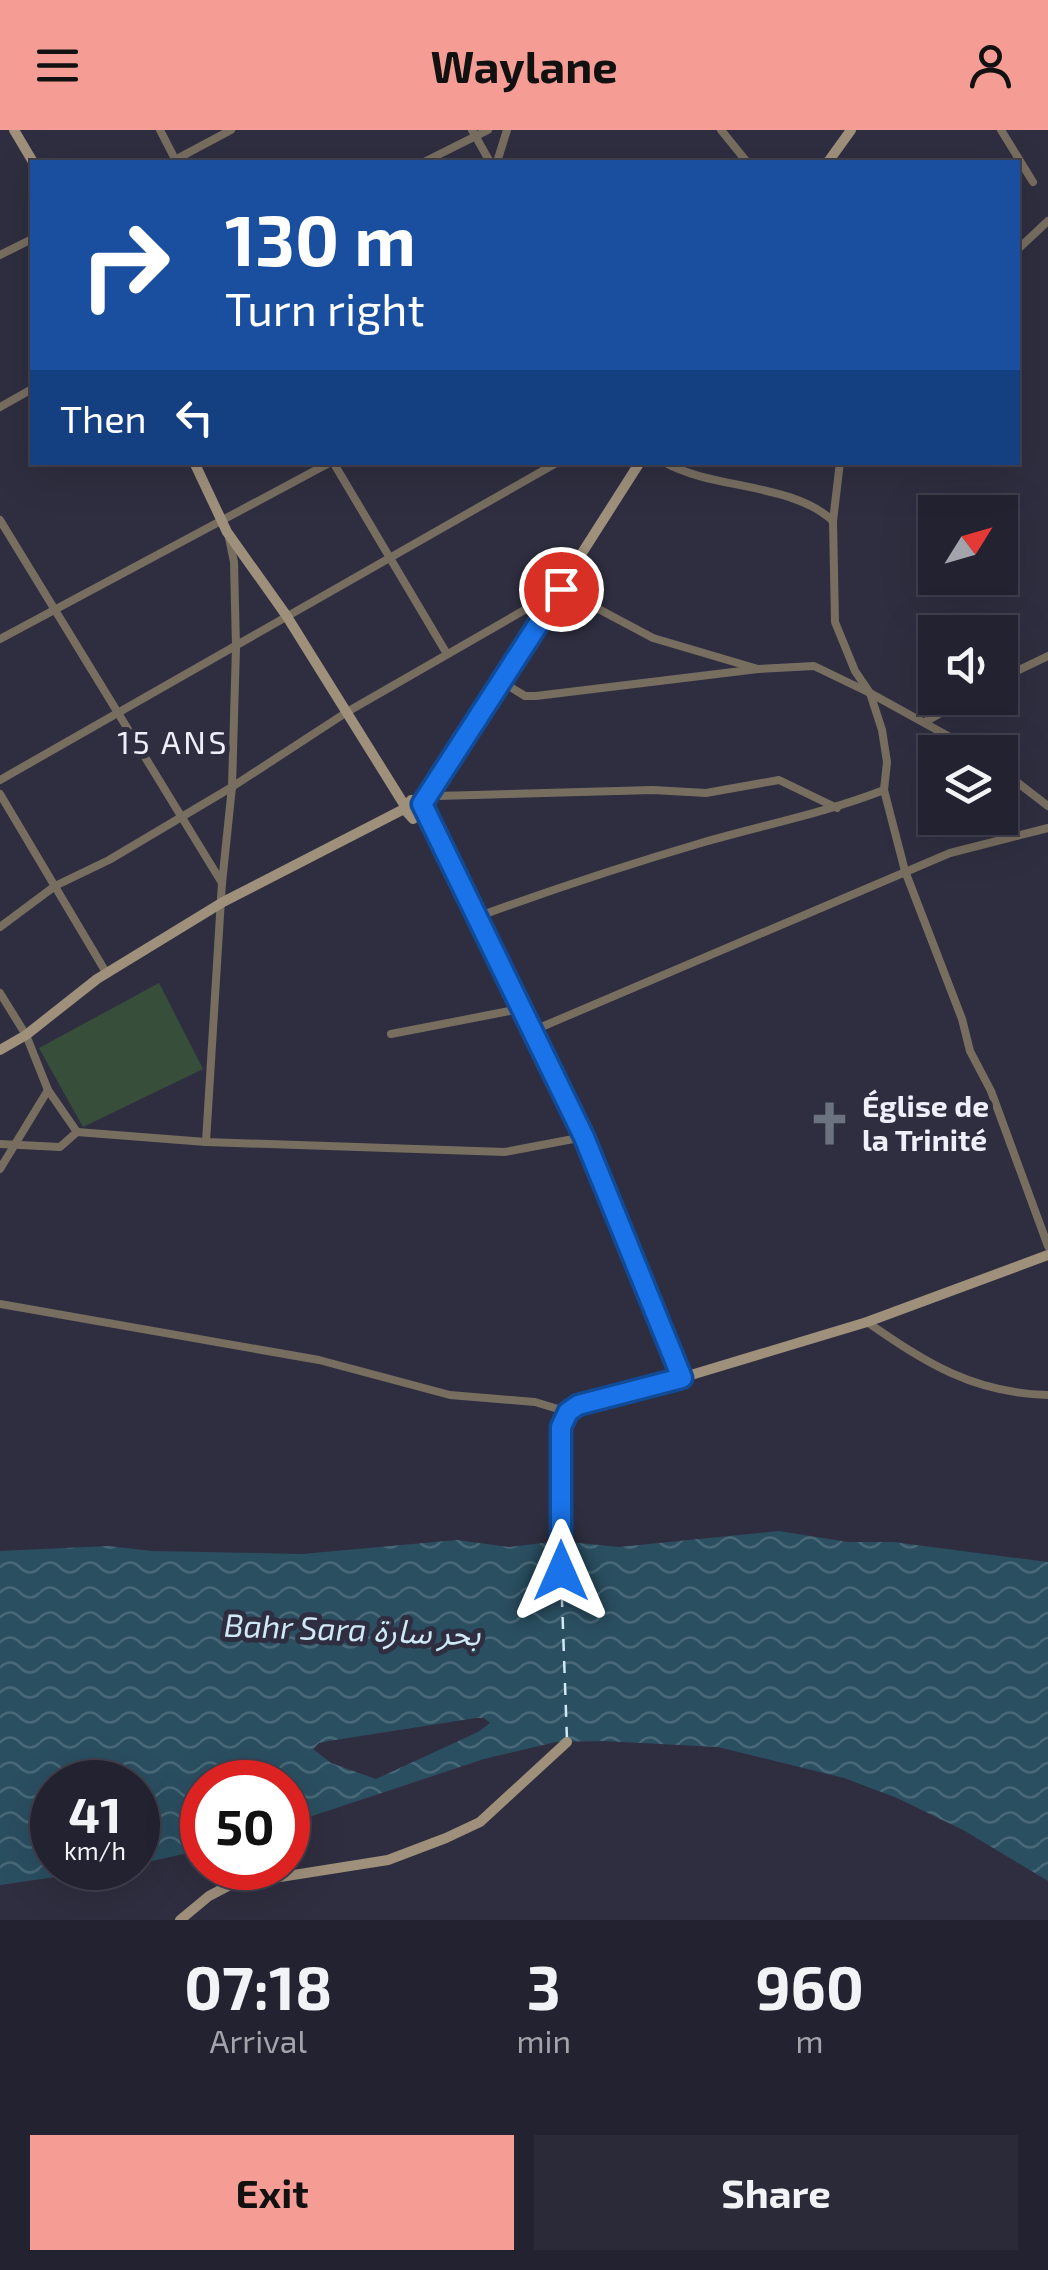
<!DOCTYPE html>
<meta charset="utf-8">
<style>
body{margin:0;font-family:"Exo 2","Noto Sans Arabic",sans-serif;background:#2b2a38;color:#f1f3f6;height:100vh;display:flex;flex-direction:column;font-size:38px;white-space:nowrap}
*{box-sizing:border-box;margin:0}
p{font-size:32px;color:#a3a4ab}
.icon{flex:none;width:55px;height:55px;fill:none;stroke:currentColor;stroke-width:2;stroke-linecap:round;stroke-linejoin:round}
.map{position:relative;height:1790px;overflow:hidden}
.sheet{display:flex;flex-direction:column;background:#232230;flex:1}
.sheet>*{flex:none}
.hud{position:absolute;left:30px;top:30px;width:990px;height:305px;border-radius:0px;box-shadow:0 10px 40px #0002,0 0 0 2px #403f4c;background:#1a4fa0;color:#fff;overflow:hidden}
.needle{width:65px;rotate:53deg}
.tools{position:absolute;left:918px;top:365px;display:grid;gap:20px}
.tools a{display:grid;place-items:center;width:100px;height:100px;border-radius:0px;background:#232230;box-shadow:0 10px 40px #0002,0 0 0 2px #403f4c;font-size:50px}
.speed{position:absolute;left:30px;top:1630px;display:flex;gap:20px;font-size:50px;font-weight:700;text-align:center}
.speed>*{display:grid;place-content:center;width:130px;height:130px;border-radius:50%;background:#232230;box-shadow:0 10px 40px #0002,0 0 0 2px #403f4c;line-height:1}
.speed small{font-size:25px;font-weight:400}
.speed .limit{border:15px solid #d22;background:#fff;color:#111}
.pin{position:absolute;display:grid;place-items:center;width:85px;height:85px;color:#fff;margin:-42px;border:5px solid #fff;border-radius:50%;box-shadow:0 2px 10px #0007}
.me{position:absolute;width:110px;margin:-55px;rotate:0deg;stroke-linejoin:round;filter:drop-shadow(0 0 8px #0008)}
.turn{display:flex;align-items:center;gap:35px;height:210px;padding:0 30px;font-size:45px}
.turn .icon{width:130px;height:130px;stroke-width:2.5}
.turn b{display:block;font-size:70px;line-height:85px}
.then{display:flex;align-items:center;height:95px;padding:0 30px;background:#0003;gap:20px;font-size:38px}
.eta{display:flex;justify-content:space-evenly;align-items:center;height:170px;text-align:center}
.eta b{font-size:60px;font-weight:700;line-height:70px}
.action{display:flex;gap:20px;margin-top:auto;padding:20px 30px}
.action a{flex:1;height:115px;border-radius:0px;background:#f59c95;color:#111;font-size:40px;font-weight:700;line-height:115px;text-align:center}
.action a+a{background:#2b2a38;color:#f1f3f6}
header{display:flex;justify-content:space-between;align-items:center;height:130px;padding:0 30px;background:#f59c95;color:#111;font-size:45px;font-weight:700}
.map>svg:first-child{display:block}
.park{fill:#374e3b}
.water{fill:url(#water-waves);fill-rule:evenodd}
.lines{fill:none;stroke-linecap:round;stroke-linejoin:round}
.ferry{stroke:#d0e9f7;stroke-width:2.5;stroke-dasharray:12 10;stroke-linecap:butt}
.street{stroke:#776e60;stroke-width:8}
.secondary{stroke:#9e907b;stroke-width:10}
.route-casing{stroke:#114b97;stroke-width:25}
.route{stroke:#1a73e8;stroke-width:18}
.labels{text-anchor:middle;stroke-width:10;stroke-linejoin:round;paint-order:stroke}
.poi-label{font-size:30px;font-weight:bold;fill:#efeffb;stroke:#2f2e40;text-anchor:start}
.neighbourhood-label{font-size:32px;letter-spacing:2.5px;fill:#efeffb;stroke:#2f2e40}
.water-label{font-size:32px;font-style:italic;fill:#d0e9f7;stroke:#2f2e40}
</style>
<header><svg class="icon" aria-label="menu" viewBox="0 0 24 24"><path d="M4 6h16M4 12h16M4 18h16"/></svg>Waylane<svg class="icon" aria-label="person" viewBox="0 0 24 24"><circle cx="12" cy="8" r="4"/><path d="M4 21q1-7 8-7t8 7"/></svg></header>
<div class="map">
<svg width="1048" height="1790" viewBox="0 0 1048 1790">
<defs>
<pattern id="water-waves" width="16" height="10" patternUnits="userSpaceOnUse" patternTransform="scale(2.5)"><rect width="16" height="10" fill="#2a4f61"/><path d="M0 5q4-4 8 0t8 0" fill="none" stroke="#496979"/></pattern>
</defs>
<rect width="100%" height="100%" fill="#2f2e40"/>
<polygon class="park" points="159,853 203,939 83,997 39,918"/>
<path class="water" d="M779 1401 848 1412H893L1048 1432V1751L965 1701 897 1668 844 1648 718 1617 603 1611 556 1612 484 1629 288 1694V1652H202V1720L138 1734V1652H52V1738H117L0 1755V1421L108 1416 152 1421 302 1424 457 1410 509 1417 559 1411 619 1417ZM476 1588H484L490 1593 478 1602 376 1649 331 1633 313 1619 319 1613 329 1611Z"/>
<g class="lines">
<polyline class="ferry" points="561,1443 567,1610"/>
<g class="street">
<polyline points="160,0 176,31"/>
<polyline points="472,0 490,32"/>
<polyline points="721,0 747,32"/>
<polyline points="1001,0 1033,52"/>
<polyline points="171,32 231,0"/>
<polyline points="424,32 488,0"/>
<polyline points="497,32 507,0"/>
<polyline points="1018,119 1048,91"/>
<polyline points="0,125 32,109"/>
<polyline points="0,277 32,259"/>
<polyline points="333,332 447,524"/>
<path d="M664 332C713 360 791 352 833 391"/>
<polyline points="840,332 833,391 835,492 855,541 870,563 882,600 887,632 884,660 905,741 962,889 970,921 991,961 1048,1116"/>
<polyline points="0,390 222,753"/>
<polyline points="0,509 331,332"/>
<polyline points="1000,549 1048,526"/>
<polyline points="502,552 525,566 536,566 758,539 814,536 870,563 977,622"/>
<polyline points="925,592 967,568"/>
<polyline points="1000,639 1048,676"/>
<polyline points="0,650 558,332"/>
<polyline points="0,664 107,844"/>
<polyline points="423,677 437,666 653,660 706,663 779,650 837,678"/>
<path d="M477 787C551 760 626 735 701 713 763 695 825 683 884 660"/>
<polyline points="0,797 55,756 109,730 232,657 347,582 561,459 653,508 758,539"/>
<polyline points="0,863 26,905 48,960 77,1002"/>
<polyline points="532,901 950,723 1048,698"/>
<polyline points="391,904 520,879"/>
<polyline points="206,1012 222,753 232,657 236,517 234,432 229,408"/>
<polyline points="0,1014 60,1017 77,1002 206,1012 505,1022 584,1007"/>
<polyline points="0,1039 48,960"/>
<polyline points="0,1174 319,1230 450,1265 535,1272 568,1282"/>
<path d="M867 1192C926 1233 973 1263 1048 1265"/>
</g>
<g class="secondary">
<polyline points="14,0 33,32"/>
<polyline points="828,32 851,0"/>
<polyline points="194,332 227,402 286,485 405,676"/>
<polyline points="422,674 640,332"/>
<polyline points="423,681 584,1007 681,1248"/>
<polyline points="0,920 26,905 97,849 223,772 404,679 411,670 419,671 423,681 413,689 404,679"/>
<polyline points="561,1441 561,1297 568,1282 578,1275 681,1248 867,1192 1048,1125"/>
<polyline points="180,1790 209,1766 230,1755 388,1730 446,1708 480,1692 567,1612"/>
</g>
</g>
<g class="lines">
<defs>
<polyline id="route" points="561,1441 561,1297 568,1282 578,1275 682,1248 584,1007 422,674 561,459"/>
</defs>
<use href="#route" class="route-casing"/>
<use href="#route" class="route"/>
</g>
<defs>
<symbol id="church-bare" viewBox="-9 -9 18 18"><path d="M-1.2-6h2.4v3.5h3.3v2.4h-3.3V6h-2.4V-.1h-3.3v-2.4h3.3Z" fill="#6b7280" stroke="#2f2e40" stroke-width="2.5" paint-order="stroke"/></symbol>
</defs>
<g fill-rule="evenodd">
<use href="#church-bare" x="798" y="962" width="63" height="63"/>
</g>
<g class="labels">
<g class="poi-label">
<text x="862" y="987">Église de<tspan x="862" dy="34">la Trinité</tspan></text>
</g>
<g class="neighbourhood-label">
<text x="173" y="624">15 ANS</text>
</g>
<g class="water-label">
<text transform="translate(352 1500) rotate(2)" y="11">Bahr Sara بحر سارة</text>
</g>
</g>
</svg>
<div class="tools">
<a><svg class="needle" viewBox="-14 -14 28 28"><path d="M0-13l5 13h-10z" fill="#e53935"/><path d="M0 13l5-13h-10z" fill="#a3a4ab"/></svg></a>
<a><svg class="icon" aria-label="sound" viewBox="0 0 24 24"><path d="M4 9h4l5-4v14l-5-4H4zM17 9q2 3 0 6"/></svg></a>
<a><svg class="icon" aria-label="layers" viewBox="0 0 24 24"><path d="M12 4l9 5-9 5-9-5zM3 14l9 5 9-5"/></svg></a>
</div>
<div class="speed"><div>41<small>km/h</small></div><div class="limit">50</div></div>
<div class="pin" style="left:561px;top:459px;background:#d93025"><svg class="icon" aria-label="arrive" viewBox="0 0 24 24"><path d="M6 21V4h12l-3 4 3 4H6"/></svg></div>
<svg class="me" style="left:561px;top:1441px" viewBox="-20 -20 40 40"><path d="M0-17L14 15 0 8-14 15z" fill="#1a73e8" stroke="#fff" stroke-width="4"/></svg>
<div class="hud">
<div class="turn"><svg class="icon" aria-label="right" viewBox="0 0 24 24"><path d="M7 20v-9h11M14 6l5 5-5 5"/></svg><div><b>130 m</b>Turn right</div></div>
<div class="then">Then<svg class="icon" aria-label="left" viewBox="0 0 24 24"><path d="M17 20v-9H6M10 6l-5 5 5 5"/></svg></div>
</div>
</div>
<section class="sheet">
<div class="eta">
<div><b>07:18</b><p>Arrival</p></div>
<div><b>3</b><p>min</p></div>
<div><b>960</b><p>m</p></div>
</div>
<div class="action"><a>Exit</a><a>Share</a></div>
</section>
